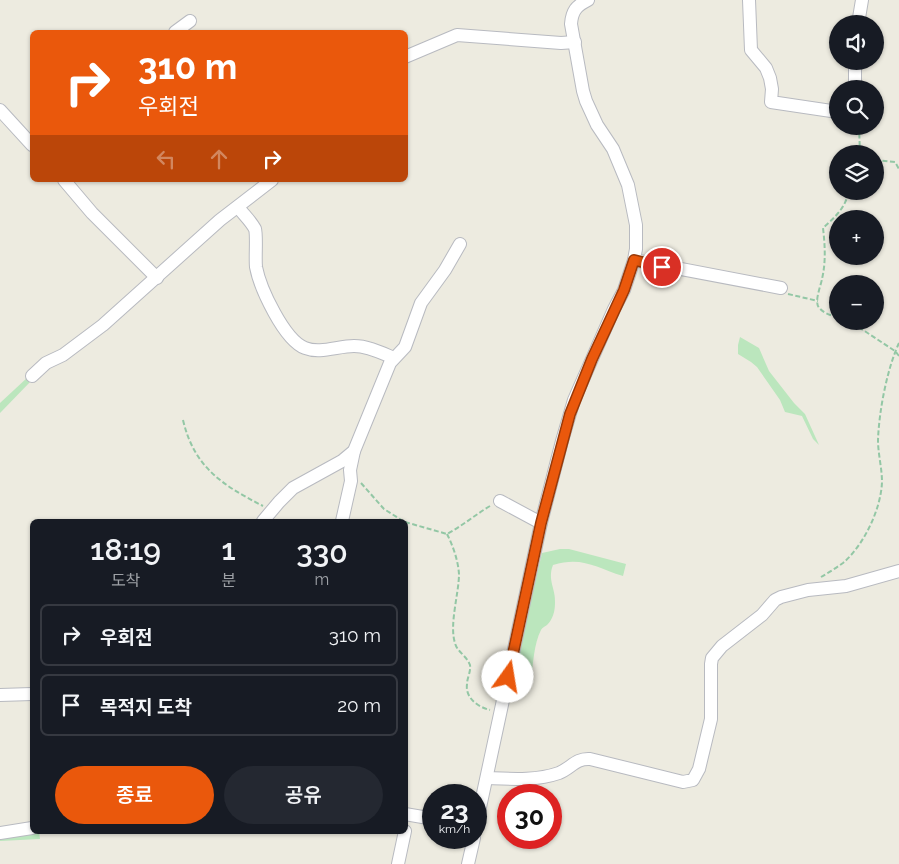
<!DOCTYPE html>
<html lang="ko">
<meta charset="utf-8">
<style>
body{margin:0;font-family:Raleway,"Noto Sans KR",sans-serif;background:#242831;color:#f1f3f6;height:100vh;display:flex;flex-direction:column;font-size:19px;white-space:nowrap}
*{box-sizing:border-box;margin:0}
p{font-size:16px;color:#9ea1a6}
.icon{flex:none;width:28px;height:28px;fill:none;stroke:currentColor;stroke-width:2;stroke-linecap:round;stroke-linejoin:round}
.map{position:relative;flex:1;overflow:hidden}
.side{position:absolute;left:30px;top:519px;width:378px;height:315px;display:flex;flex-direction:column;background:#171b24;border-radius:8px;box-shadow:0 1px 4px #0004}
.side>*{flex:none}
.banner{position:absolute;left:30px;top:30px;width:378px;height:152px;border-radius:8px;box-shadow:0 1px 4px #0004;background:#ea580c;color:#fff;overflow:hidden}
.controls{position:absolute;left:829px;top:15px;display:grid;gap:10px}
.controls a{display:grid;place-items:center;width:55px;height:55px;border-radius:50%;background:#171b24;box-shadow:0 1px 4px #0004;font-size:25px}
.speed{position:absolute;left:422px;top:784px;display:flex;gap:10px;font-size:25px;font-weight:700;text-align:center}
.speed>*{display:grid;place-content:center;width:65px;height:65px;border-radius:50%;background:#171b24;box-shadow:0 1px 4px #0004;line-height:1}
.speed small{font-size:12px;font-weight:400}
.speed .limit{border:8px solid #d22;background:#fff;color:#111}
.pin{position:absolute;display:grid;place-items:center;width:42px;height:42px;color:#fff;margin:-21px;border:2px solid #fff;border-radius:50%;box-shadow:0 1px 5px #0007}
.me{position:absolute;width:55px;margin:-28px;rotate:13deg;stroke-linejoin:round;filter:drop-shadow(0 0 4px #0008)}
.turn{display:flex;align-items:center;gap:18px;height:105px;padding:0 25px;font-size:22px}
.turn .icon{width:65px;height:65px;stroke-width:2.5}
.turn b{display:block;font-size:35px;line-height:42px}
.lanes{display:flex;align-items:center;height:48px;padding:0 25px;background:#0003;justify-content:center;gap:25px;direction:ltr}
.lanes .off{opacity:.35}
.eta{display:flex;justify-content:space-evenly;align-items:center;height:85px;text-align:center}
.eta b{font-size:30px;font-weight:600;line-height:35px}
.button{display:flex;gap:10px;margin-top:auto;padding:10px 25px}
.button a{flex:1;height:58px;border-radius:30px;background:#ea580c;color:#fff;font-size:20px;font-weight:600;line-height:58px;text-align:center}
.button a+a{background:#242831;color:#f1f3f6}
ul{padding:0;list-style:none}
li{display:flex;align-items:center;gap:15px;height:62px;margin:0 10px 8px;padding:0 15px;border:2px solid #363941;border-radius:8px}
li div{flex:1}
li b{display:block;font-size:19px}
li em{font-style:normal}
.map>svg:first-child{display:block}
.green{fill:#bbe6bd}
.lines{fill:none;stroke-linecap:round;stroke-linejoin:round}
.minor-casing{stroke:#b8bac0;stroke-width:14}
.path{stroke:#93c7a5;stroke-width:2;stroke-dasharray:5 2.5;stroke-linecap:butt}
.minor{stroke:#fff;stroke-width:12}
.route-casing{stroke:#983908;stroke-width:12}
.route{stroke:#ea580c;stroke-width:9}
</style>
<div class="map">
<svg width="899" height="864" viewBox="0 0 899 864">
<rect width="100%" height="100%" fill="#edebe0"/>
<g class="green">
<polygon points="740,337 759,348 769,371 794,403 805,414 819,445 813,439 802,416 785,412 780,400 757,367 751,362 738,354 738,345"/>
<polygon points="28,377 32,380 0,413 0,403"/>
<path d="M560 549H569L626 564 623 576C596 568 583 556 553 565 547 580 556 589 555 603 555 611 553 619 547 625 544 627 543 627 541 630 534 643 533 665 531 680L530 682 515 691 510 690 542 553Z"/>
<polygon points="32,831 39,831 40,839 0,841 0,836"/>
</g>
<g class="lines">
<defs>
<g id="minor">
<polyline points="749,0 751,50 766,68 770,78 772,89 771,102 838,112"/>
<polyline points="858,24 862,0"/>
<polyline points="175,32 190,21"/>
<polyline points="405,57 457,35 561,43 575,42"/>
<polyline points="855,89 855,61"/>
<polyline points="0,110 32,145"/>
<polyline points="64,180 92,213 157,278"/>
<path d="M238 207C243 214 251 221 255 229 257 235 255 258 256 267 260 288 284 340 305 348 320 354 338 346 354 346 368 346 382 353 394 358"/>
<polyline points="634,260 781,288"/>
<polyline points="32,376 46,363 63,355 103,325 220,220 272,180"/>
<polyline points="500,501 541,523"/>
<polyline points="263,521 279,502 293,488 342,461 354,451 390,363 405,347 421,303 445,270 460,244"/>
<polyline points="342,521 351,481 350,470 354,451"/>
<polyline points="0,695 32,694"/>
<path d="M487 778C511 779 536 781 559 773 571 768 576 758 590 759L683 782 693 780 699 769 711 719V664L712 658 722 646 762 615 775 600 781 597 808 590 846 586 899 571"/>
<polyline points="405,814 434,819"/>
<path d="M476 826 541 523 562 441 574 400 614 309 624 290 634 260 636 249V225L628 185 613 149 597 125 586 101 583 91 571 24C572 11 576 6 588 0"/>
<polyline points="0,833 32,828"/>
<polyline points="398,864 405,831"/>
<polyline points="468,864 474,838"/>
</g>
</defs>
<use href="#minor" class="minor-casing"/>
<g class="path">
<polyline points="859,126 860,154"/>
<polyline points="875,160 895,162 899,169"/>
<polyline points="788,294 818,301"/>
<path d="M838 318C831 315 822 313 818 306 815 299 821 285 822 279 826 262 825 245 823 228 834 218 847 207 848 191"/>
<polyline points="845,321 860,328 895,351 899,356"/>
<path d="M183 420C194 467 222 485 263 506"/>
<polyline points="361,483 384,509 403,521"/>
<path d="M405 522 447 534C462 526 475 515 490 506"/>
<path d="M447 534C453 546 458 560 459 574 459 593 449 625 455 643 457 652 467 656 470 665 471 672 467 678 467 684 465 698 478 707 490 710"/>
<path d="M821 577C828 573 836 568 843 563 864 545 881 509 882 482 882 468 878 454 878 440 879 411 887 369 899 343"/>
</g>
<use href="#minor" class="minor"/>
</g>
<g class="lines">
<defs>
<polyline id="route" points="508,677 541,523 570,414 592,359 624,290 634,260 662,267"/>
</defs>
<use href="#route" class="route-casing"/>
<use href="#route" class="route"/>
</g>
</svg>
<div class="controls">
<a><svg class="icon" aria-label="sound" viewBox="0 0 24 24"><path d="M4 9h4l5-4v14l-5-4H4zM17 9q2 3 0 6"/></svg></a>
<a><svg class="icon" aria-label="search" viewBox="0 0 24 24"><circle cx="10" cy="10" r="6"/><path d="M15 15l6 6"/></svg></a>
<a><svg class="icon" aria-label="layers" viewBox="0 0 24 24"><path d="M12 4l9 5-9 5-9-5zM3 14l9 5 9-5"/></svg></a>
<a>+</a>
<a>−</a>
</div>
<div class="speed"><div>23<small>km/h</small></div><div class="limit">30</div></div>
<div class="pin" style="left:662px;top:267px;background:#d93025"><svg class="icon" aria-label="arrive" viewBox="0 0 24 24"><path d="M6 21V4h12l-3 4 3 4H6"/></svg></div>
<svg class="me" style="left:508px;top:677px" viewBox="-20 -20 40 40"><circle r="19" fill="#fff"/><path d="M0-13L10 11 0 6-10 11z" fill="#ea580c"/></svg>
<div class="banner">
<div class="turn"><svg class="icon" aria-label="right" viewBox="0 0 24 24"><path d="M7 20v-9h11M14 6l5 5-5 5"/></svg><div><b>310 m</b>우회전</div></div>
<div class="lanes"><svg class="icon off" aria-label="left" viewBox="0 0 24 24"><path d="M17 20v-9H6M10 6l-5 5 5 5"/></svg><svg class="icon off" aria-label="ahead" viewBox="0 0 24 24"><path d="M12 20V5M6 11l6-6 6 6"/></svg><svg class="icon" aria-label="right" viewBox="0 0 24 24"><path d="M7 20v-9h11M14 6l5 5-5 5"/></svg></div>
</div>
<section class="side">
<div class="eta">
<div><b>18:19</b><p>도착</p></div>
<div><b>1</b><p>분</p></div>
<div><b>330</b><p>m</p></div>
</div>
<ul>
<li><svg class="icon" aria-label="right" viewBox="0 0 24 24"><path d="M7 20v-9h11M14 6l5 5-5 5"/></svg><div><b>우회전</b></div><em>310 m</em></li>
<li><svg class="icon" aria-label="arrive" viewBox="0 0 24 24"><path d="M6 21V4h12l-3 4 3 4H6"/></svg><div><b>목적지 도착</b></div><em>20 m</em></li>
</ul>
<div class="button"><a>종료</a><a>공유</a></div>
</section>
</div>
